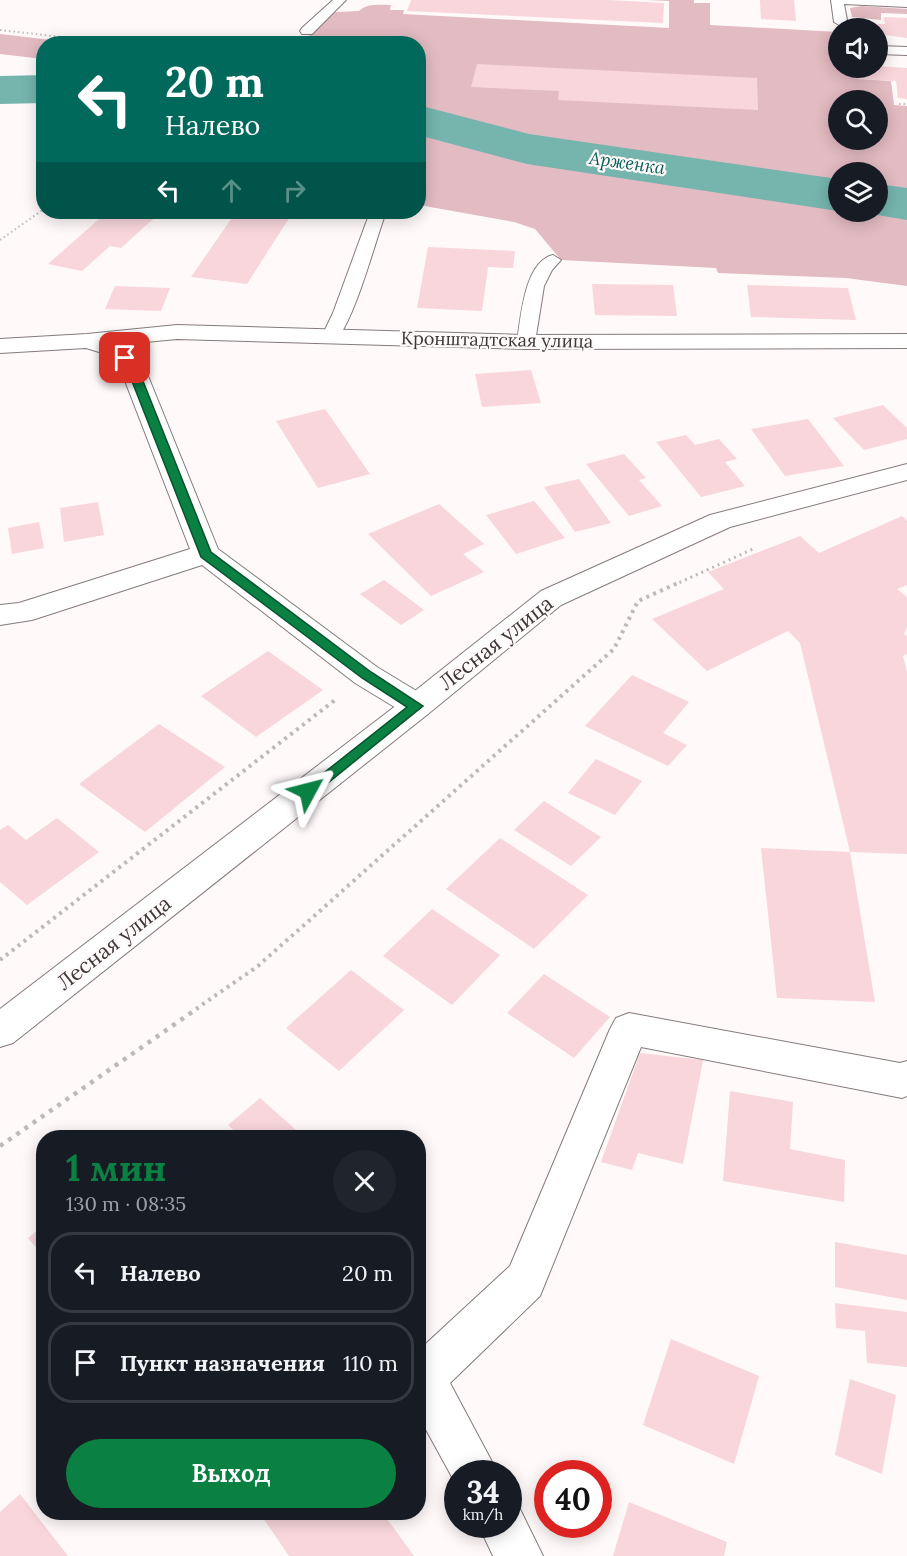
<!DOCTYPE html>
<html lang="ru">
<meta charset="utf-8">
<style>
body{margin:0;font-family:Lora,serif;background:#20242c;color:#f1f3f6;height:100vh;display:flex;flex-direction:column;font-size:22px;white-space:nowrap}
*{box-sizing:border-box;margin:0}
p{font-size:20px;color:#9ea1a6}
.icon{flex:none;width:33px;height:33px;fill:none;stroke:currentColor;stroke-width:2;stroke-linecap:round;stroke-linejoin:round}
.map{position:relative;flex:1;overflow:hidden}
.panel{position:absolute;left:36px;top:1130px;width:390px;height:390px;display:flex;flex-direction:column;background:#171b24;border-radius:24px;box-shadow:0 3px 15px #0003}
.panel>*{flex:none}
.top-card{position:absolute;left:36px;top:36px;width:390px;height:183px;border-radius:24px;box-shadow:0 3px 15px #0003;background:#00695c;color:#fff;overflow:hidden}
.tools{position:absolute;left:828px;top:18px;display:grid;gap:12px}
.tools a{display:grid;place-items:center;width:60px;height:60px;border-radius:50%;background:#171b24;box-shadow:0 3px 15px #0003;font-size:30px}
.speed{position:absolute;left:444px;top:1460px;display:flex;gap:12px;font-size:30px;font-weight:700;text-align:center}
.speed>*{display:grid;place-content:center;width:78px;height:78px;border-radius:50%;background:#171b24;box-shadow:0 3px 15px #0003;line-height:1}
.speed small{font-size:15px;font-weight:400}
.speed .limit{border:9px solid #d22;background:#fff;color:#111}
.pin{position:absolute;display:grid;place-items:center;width:51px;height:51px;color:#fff;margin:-26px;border-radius:12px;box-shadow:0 3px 9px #0006}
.me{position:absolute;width:66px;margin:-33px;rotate:52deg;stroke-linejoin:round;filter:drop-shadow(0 0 4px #0008)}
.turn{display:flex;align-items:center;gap:21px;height:126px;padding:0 30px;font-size:27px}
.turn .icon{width:78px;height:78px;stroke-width:2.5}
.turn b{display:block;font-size:42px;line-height:51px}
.lanes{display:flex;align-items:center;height:57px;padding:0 30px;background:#0003;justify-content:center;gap:30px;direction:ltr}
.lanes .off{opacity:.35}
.round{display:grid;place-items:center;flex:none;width:63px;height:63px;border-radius:32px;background:#20242c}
.headline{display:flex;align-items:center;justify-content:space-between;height:102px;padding:0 30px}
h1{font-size:36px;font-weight:700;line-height:45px;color:#0b8043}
.action{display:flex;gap:12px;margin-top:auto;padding:12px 30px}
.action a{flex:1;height:69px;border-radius:36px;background:#0b8043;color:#fff;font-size:24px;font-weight:700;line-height:69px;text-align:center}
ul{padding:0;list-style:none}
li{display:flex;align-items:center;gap:18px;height:81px;margin:0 12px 9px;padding:0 18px;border:3px solid #363941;border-radius:24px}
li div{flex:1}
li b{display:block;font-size:22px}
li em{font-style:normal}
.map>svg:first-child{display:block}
.green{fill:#e3bbc2;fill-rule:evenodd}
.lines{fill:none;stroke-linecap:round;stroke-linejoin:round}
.river{fill:#76b4ae;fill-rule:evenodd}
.building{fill:#f8d6dc}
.service-casing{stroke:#867a7c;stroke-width:2}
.minor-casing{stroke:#867a7c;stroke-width:2}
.tertiary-casing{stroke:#867a7c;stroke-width:2}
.path-far3{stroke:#bfb9ba;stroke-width:2;stroke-dasharray:1.5 3;stroke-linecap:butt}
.path-far2{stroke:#bfb9ba;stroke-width:3;stroke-dasharray:2 4;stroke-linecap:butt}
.path-far1{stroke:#bfb9ba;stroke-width:4;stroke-dasharray:3 4.5;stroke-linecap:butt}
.path{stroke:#bfb9ba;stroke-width:4.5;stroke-dasharray:4 6;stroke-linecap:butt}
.service{fill:#fff;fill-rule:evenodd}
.minor{fill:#fff;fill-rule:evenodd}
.tertiary{fill:#fff;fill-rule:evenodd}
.route{fill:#0b8043;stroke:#07532c;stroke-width:1.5}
.labels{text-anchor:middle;stroke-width:4.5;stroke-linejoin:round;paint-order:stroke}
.far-water-label{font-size:18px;font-style:italic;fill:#025f5a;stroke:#fff9fa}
.far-street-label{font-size:18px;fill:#3d3738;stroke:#fff9fa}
.street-label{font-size:21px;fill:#3d3738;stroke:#fff9fa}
</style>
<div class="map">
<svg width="907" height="1556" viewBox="0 0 907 1556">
<rect width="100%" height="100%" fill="#fff9fa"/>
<g class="green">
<path d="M646 0H694V3H710V25L838 32V68H858L859 79 891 81 894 105 907 106V286L846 278 718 273 716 268 561 260 535 229 514 222 419 205 418 44H301L329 16 336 12 359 11C367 3 380 5 391 5L390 10H404L403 14 669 28V1ZM838 100H878V140H838ZM838 172H878V212H838Z"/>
<polygon points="861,6 907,9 907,14 881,13 881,20 852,17 850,8"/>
<polygon points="0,34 77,43 44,44 43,59 0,54"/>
</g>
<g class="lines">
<g class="river">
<polygon points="44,75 44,103 0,104 0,76"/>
<polygon points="418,105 529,134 838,179 838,211 527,164 418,135"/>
<polygon points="878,184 907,188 907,220 859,212 878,212"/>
</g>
</g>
<g class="building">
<polygon points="411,0 608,0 664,3 663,23 407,11"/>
<polygon points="760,0 794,0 796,21 761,19"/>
<polygon points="883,17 907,18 907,38 879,34 877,24 885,24"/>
<polygon points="477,64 757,78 758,110 558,100 559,91 471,87"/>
<polygon points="878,66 907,68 907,99 898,98 896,81 858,79 858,68"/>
<polygon points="107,212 161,212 121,248 110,246 82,271 48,264"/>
<polygon points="236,212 293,212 247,284 191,277"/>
<polygon points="428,247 515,251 513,268 488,267 482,311 417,308"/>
<polygon points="592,284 673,285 677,316 595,315"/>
<polygon points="747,285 848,288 856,320 751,317"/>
<polygon points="115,286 170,288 161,311 105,309"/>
<polygon points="531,370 541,403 482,407 475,374"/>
<polygon points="883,405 907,428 907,439 864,450 833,418"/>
<polygon points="325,409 370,474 318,488 276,421"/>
<polygon points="808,419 844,466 785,476 751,429"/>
<polygon points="686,435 695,445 719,439 737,459 725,462 745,486 701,497 656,442"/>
<polygon points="624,454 646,478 639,480 662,506 629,516 586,464"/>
<polygon points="579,479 611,523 575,532 544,487"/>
<polygon points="534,501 565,538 516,554 486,515"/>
<polygon points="98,502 104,535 64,542 60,508"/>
<polygon points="439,504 484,544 463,554 484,572 431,596 368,534"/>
<polygon points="902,516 907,521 907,585 897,589 907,597 907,627 904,634 907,636 907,654 903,656 907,672 907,854 850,852 800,643 788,631 707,671 652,619 724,589 708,572 800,536 819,553"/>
<polygon points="39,522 44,548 12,554 8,528"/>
<polygon points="384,580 424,610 401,625 360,594"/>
<polygon points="268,651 323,690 256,737 201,696"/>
<polygon points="632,675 689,702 663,733 687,745 668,766 585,726"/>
<polygon points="159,724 225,767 145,832 79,784"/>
<polygon points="596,759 642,781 615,815 568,793"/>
<polygon points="544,801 601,837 571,866 514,830"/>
<polygon points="57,818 99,852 27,905 0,882 0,830 8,825 26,840"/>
<polygon points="500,838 588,895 534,949 446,889"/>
<polygon points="761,848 850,852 875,1002 777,998"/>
<polygon points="432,909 500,955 452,1005 383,956"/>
<polygon points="351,970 404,1010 339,1071 286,1028"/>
<polygon points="544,974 610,1017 574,1058 507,1013"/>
<polygon points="640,1053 703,1060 683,1164 638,1153 632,1170 601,1162"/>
<polygon points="730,1091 793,1102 790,1149 845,1160 844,1202 723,1181"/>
<polygon points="260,1098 304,1137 241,1137 228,1125"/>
<polygon points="44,1225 44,1257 28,1238"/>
<polygon points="835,1242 907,1255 907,1300 835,1287"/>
<polygon points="835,1303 907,1312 907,1367 867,1363 865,1331 836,1328"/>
<polygon points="671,1339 759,1376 734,1464 643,1425"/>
<polygon points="850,1379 896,1395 882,1474 835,1455"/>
<polygon points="20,1494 68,1556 0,1556 0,1512"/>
<polygon points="629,1502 727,1542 724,1556 613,1556"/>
<polygon points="259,1512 382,1512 414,1556 289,1556"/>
</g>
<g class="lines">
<defs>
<g id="service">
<polygon points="333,0 346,0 312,34 302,34 300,31 302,28"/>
<polygon points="831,0 907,0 907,7 844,4 847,20 860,28 844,28 834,22"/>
<polygon points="878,46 907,47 907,55 878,54"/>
<path d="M370 212H386C373 248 358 309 337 340H325L322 336 333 313Z"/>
<path d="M553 255 561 260 552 270 544 286 535 342 532 346H520L517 342C521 318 524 262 553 255Z"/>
</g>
<g id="minor">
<polygon points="177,325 526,335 907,334 907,348 526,349 177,339 125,344 144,366 218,549 377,667 428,698 433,706 428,714 417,717 406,714 355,683 202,565 32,620 0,625 0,605 19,603 190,549 120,368 109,355 86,348 0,353 0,339 87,334"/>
<polygon points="629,1013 900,1063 907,1061 907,1096 902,1098 641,1047 540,1296 450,1383 498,1473 458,1473 458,1488 418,1415 418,1351 510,1266 610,1029 616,1018"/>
<polygon points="508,1503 519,1507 543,1556 493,1556 478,1524 508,1524"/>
</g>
<polygon id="tertiary" points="907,464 907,480 730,527 561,605 428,714 13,1043 0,1047 0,1009 406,698 541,591 710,515"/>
</defs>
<use href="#service" class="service-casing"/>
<use href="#minor" class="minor-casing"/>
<use href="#tertiary" class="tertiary-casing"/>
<g class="path-far3">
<polyline points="0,30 122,44"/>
<polyline points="899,104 907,104"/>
<polyline points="0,240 44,209"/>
</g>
<polyline class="path-far2" points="674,585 753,549"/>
<g class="path-far1">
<polyline points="0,960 335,700"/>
<polyline points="196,1009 258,966 614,649 638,601 678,583"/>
</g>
<polyline class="path" points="0,1146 198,1008"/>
<use href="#service" class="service"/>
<use href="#minor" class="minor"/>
<use href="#tertiary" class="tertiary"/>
</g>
<polygon class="route" points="122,355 129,355 137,366 211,552 371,672 423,706 313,795 308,796 301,791 407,707 362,678 201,557 126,366 120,358"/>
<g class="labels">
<g class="far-water-label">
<text transform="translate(627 163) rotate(8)" y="6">Арженка</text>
</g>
<g class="far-street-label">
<text transform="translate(497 340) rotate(1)" y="6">Кронштадтская улица</text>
</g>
<g class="street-label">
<text transform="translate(496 643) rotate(-38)" y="7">Лесная улица</text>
<text transform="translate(114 943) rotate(-38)" y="7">Лесная улица</text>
</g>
</g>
</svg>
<div class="tools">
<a><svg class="icon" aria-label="sound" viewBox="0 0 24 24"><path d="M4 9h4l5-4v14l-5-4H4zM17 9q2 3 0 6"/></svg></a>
<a><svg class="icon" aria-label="search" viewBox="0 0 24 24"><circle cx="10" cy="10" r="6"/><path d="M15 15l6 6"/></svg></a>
<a><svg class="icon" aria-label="layers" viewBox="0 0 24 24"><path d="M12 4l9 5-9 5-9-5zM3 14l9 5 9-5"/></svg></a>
</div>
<div class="speed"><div>34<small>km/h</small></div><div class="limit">40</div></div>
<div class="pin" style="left:125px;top:358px;background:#d93025"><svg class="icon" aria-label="arrive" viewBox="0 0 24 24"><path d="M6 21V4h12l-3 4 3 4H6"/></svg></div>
<svg class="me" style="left:308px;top:791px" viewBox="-20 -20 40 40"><path d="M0-17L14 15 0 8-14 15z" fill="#0b8043" stroke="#fff" stroke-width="4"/></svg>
<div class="top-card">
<div class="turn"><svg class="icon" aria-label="left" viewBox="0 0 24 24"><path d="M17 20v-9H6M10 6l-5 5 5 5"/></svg><div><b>20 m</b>Налево</div></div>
<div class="lanes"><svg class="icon" aria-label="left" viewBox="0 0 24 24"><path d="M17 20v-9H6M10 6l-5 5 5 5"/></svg><svg class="icon off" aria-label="ahead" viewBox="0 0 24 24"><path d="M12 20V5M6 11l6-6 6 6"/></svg><svg class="icon off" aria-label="right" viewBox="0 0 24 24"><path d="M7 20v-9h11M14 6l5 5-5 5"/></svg></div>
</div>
<section class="panel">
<div class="headline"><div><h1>1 мин</h1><p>130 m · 08:35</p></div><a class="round"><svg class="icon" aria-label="close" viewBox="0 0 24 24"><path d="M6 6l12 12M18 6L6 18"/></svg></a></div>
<ul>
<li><svg class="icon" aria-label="left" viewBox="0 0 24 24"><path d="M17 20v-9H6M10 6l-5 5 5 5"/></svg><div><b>Налево</b></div><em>20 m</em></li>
<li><svg class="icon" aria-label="arrive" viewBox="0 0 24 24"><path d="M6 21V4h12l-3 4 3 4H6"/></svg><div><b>Пункт назначения</b></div><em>110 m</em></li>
</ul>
<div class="action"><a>Выход</a></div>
</section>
</div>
